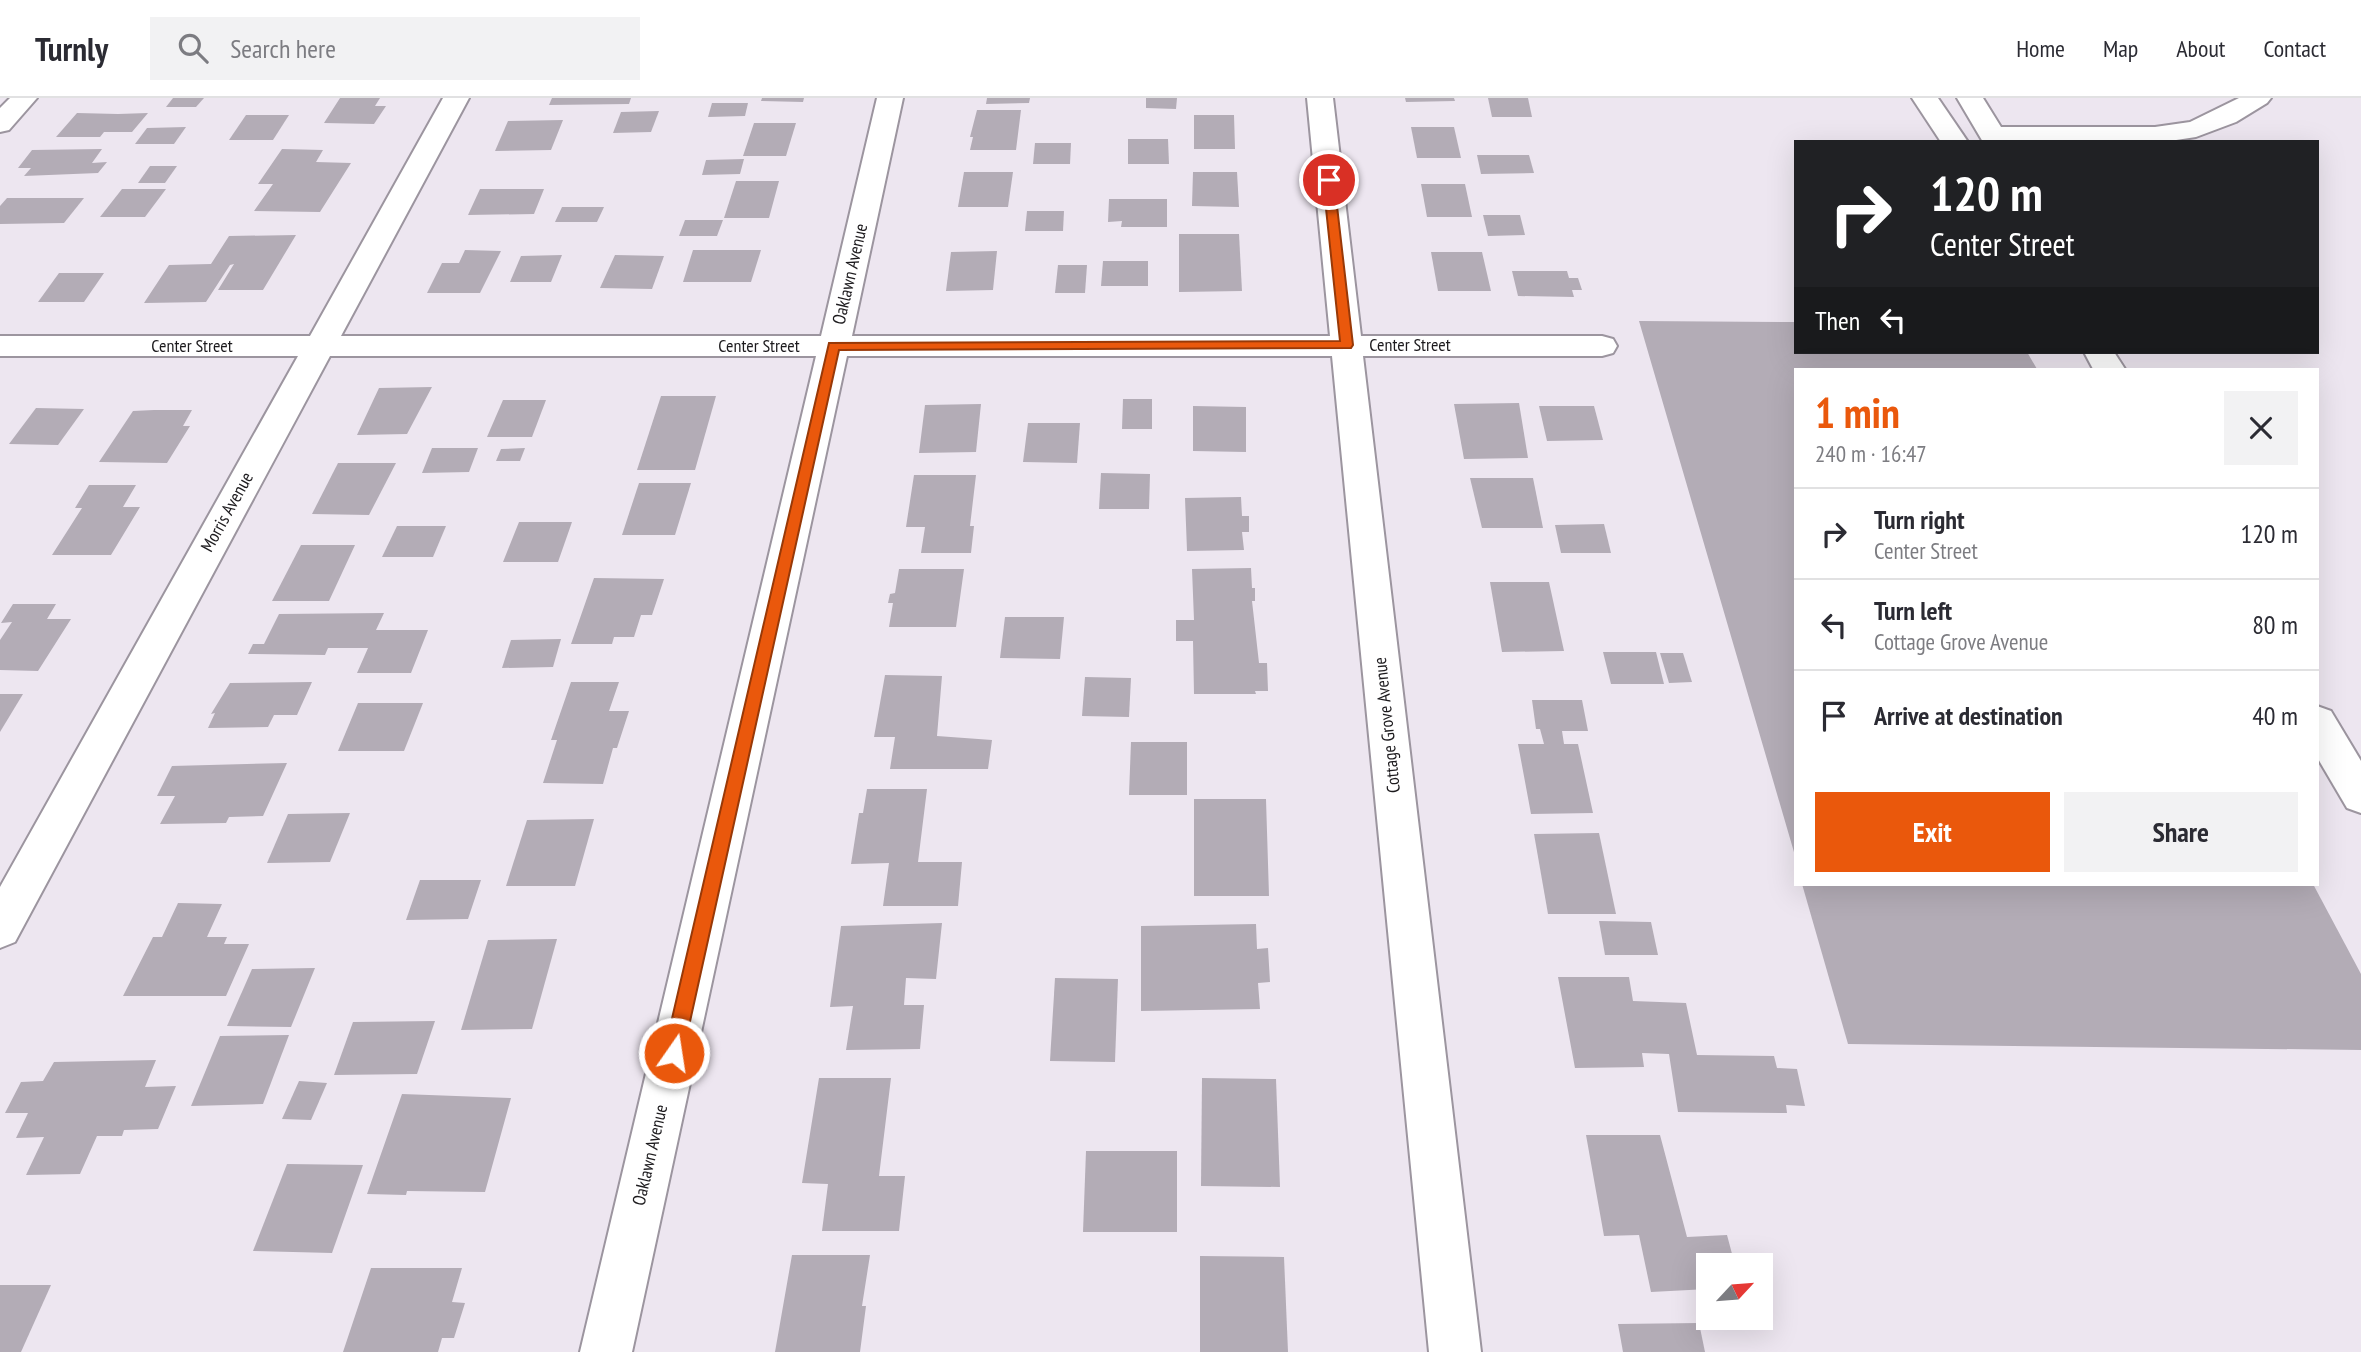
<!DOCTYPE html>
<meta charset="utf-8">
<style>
body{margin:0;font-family:"PT Sans Narrow",sans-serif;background:#f2f2f3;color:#2b2b33;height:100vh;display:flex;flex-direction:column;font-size:26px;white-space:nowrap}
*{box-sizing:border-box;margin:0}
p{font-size:23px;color:#7c7c81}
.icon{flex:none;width:38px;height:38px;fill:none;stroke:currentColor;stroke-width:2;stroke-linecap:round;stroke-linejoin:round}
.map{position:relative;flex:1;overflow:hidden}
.sheet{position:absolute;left:1794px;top:270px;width:525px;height:518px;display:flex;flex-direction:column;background:#fff;border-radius:0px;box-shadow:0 7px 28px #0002}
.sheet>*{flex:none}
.hud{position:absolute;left:1794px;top:42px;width:525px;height:214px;border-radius:0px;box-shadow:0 7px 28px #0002;background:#202124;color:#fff;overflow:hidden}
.needle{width:46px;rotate:64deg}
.tools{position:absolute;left:1696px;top:1155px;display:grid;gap:14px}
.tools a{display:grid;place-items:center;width:77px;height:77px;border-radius:0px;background:#fff;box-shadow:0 7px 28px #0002;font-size:35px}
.pin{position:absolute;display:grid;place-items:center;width:60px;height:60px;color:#fff;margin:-30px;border:4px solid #fff;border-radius:50%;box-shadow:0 2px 7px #0007}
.me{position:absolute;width:77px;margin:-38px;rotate:13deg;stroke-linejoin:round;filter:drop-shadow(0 0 5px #0008)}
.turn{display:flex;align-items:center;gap:24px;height:147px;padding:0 21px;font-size:32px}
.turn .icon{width:91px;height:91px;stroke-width:2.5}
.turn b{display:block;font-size:49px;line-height:60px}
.then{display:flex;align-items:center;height:66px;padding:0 21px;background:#0003;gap:14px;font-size:26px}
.round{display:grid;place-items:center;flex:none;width:74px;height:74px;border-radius:0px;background:#f2f2f3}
.head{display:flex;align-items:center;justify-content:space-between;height:119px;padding:0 21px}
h1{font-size:42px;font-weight:600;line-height:52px;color:#ea580c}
.button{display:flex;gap:14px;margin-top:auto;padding:14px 21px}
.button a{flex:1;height:80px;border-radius:0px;background:#ea580c;color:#fff;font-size:28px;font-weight:600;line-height:80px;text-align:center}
.button a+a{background:#f2f2f3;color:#2b2b33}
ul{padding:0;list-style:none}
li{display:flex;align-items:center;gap:21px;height:91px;padding:0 21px;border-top:2px solid #e1e1e2}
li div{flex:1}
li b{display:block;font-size:26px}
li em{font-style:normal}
header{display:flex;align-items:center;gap:42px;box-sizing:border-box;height:98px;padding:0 35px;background:#fff;border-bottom:2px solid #e1e1e2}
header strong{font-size:33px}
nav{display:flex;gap:38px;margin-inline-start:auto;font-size:24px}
.search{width:490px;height:63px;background:#f2f2f3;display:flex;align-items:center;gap:18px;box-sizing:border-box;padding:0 24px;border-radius:0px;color:#7c7c81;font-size:26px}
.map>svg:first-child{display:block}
.building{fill:#b3acb6}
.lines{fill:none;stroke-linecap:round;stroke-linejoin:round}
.minor-casing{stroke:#9c959f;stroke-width:4}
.minor{fill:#fff;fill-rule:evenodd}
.route{fill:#ea580c;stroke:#983908;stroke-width:2}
.labels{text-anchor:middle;stroke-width:5;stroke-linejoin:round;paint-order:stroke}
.street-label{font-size:18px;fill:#1c1a1d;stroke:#fff}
</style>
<header>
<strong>Turnly</strong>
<div class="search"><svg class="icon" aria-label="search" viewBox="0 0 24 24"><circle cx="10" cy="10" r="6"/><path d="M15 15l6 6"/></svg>Search here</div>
<nav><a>Home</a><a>Map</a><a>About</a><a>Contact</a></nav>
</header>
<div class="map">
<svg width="2361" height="1254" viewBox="0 0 2361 1254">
<rect width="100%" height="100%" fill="#ede6f0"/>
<g class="building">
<polygon points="173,0 204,0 196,9 166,9"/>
<polygon points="340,0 380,0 375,8 386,8 374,26 324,25"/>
<polygon points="552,0 631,0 629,6 549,7"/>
<polygon points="762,0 804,0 803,4 761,3"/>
<polygon points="987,0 1030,0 1029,5 986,6"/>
<polygon points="1146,0 1177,0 1176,11 1146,10"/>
<polygon points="1405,0 1454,0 1455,3 1406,4"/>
<polygon points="1488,0 1528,0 1532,19 1492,19"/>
<polygon points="712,5 748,5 745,18 708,19"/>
<polygon points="977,12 1021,12 1016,52 970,52 973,39 970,39"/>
<polygon points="659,13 651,34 613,35 621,14"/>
<polygon points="77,15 118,16 148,15 132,34 104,34 100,39 56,39"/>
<polygon points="246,17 289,17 273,42 229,42"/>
<polygon points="1194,17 1234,17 1235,51 1194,51"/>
<polygon points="563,22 551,52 495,53 508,23"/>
<polygon points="754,25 796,25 786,58 743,58"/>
<polygon points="186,29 174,46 135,46 147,30"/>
<polygon points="1411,29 1454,29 1461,60 1417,60"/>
<polygon points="1128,41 1168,41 1169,66 1128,66"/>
<polygon points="1035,45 1071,45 1070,66 1033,66"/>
<polygon points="102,51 92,65 107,64 98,75 24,78 31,70 18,70 32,52"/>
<polygon points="282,51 323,52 316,64 351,65 320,114 254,113 273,86 258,86"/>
<polygon points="1477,57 1529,57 1534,75 1481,76"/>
<polygon points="744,61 740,76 702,77 706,62"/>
<polygon points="150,68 177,68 165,85 138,85"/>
<polygon points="964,74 1013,74 1008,109 958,109"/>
<polygon points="1193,74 1237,74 1239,109 1192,108"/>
<polygon points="736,83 779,83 769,120 724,120"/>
<polygon points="1421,86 1465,86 1472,119 1427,119"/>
<polygon points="122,91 166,91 145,119 100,119"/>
<polygon points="480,91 544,91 534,116 468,117"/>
<polygon points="7,100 84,100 64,125 0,126 0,108"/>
<polygon points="1109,101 1167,101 1167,129 1121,129 1122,123 1108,124"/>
<polygon points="562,109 604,109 597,124 555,124"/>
<polygon points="1027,113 1064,113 1063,133 1025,133"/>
<polygon points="1483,117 1520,117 1525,137 1488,138"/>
<polygon points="685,122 723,122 717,138 679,138"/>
<polygon points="1179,136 1239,136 1242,193 1179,194"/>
<polygon points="296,137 263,192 218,192 234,166 230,167 206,204 144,205 169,167 211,166 229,138"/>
<polygon points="465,152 501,153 480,195 427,195 442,165 459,165"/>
<polygon points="693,152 761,152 751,184 683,184"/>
<polygon points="997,153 993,192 946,193 951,154"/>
<polygon points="1431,154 1482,154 1491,193 1438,193"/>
<polygon points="562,157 551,184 510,184 521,158"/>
<polygon points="615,157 664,158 652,191 600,190"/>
<polygon points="1103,163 1148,163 1148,188 1101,188"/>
<polygon points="1058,167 1087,167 1085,195 1055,195"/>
<polygon points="1512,173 1567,173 1569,180 1578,180 1582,192 1572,192 1574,199 1518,198"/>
<polygon points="59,175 104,175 84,204 38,204"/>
<polygon points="1639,223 1796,224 1796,254 2027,254 2037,271 1796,271 1796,761"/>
<polygon points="432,289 407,336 357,337 379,290"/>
<polygon points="661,298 716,298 695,372 637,372"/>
<polygon points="1123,301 1152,301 1152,331 1122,331"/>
<polygon points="503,302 546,302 532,339 487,339"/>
<polygon points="1519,305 1528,360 1464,361 1454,306"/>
<polygon points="981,306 976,354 919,355 925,307"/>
<polygon points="1193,308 1246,309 1246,354 1193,353"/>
<polygon points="1539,308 1594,308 1603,342 1547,343"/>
<polygon points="36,310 84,311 58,347 9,346"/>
<polygon points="154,312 192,312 183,328 190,328 167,365 99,364 133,313"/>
<polygon points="1028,325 1080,325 1077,365 1023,364"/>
<polygon points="432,350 478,350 469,374 422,375"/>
<polygon points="525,350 520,363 496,363 501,351"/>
<polygon points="338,365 396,365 369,417 312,416"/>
<polygon points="1101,375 1150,376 1149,411 1099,411"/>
<polygon points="914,377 976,377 970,428 974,428 971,455 921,455 925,429 906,429"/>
<polygon points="1470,380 1533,380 1543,430 1482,430"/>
<polygon points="639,385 691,385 675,437 622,437"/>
<polygon points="89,387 136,387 123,409 140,409 111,457 52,457 82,410 75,410"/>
<polygon points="1241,399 1242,418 1249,418 1249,434 1242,434 1244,452 1187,453 1185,400"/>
<polygon points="519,424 572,424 558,464 503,464"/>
<polygon points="1604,426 1611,455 1561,455 1555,427"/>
<polygon points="397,428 446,428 433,459 382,459"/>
<polygon points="301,447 355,447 329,503 272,503"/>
<polygon points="1251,470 1252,490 1255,490 1255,503 1252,503 1259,565 1267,565 1268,593 1255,593 1256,596 1194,596 1193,543 1176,543 1176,522 1194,522 1192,471"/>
<polygon points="899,471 964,471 956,529 889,529 893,505 888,505 890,496 895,495"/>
<polygon points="594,480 664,481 652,517 641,517 634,539 614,539 612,546 571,546"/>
<polygon points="1490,484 1549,484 1564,553 1502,554"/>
<polygon points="13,506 56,506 47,521 71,521 38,573 0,572 0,542 12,524 1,525"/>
<polygon points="384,515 376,532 428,532 411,575 357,575 368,550 328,550 325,557 248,556 253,546 264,546 279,516"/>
<polygon points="1005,519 1064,519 1060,561 1000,560"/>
<polygon points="561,541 553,569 502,570 511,542"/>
<polygon points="1603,554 1656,554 1664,586 1611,586"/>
<polygon points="1660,555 1683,555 1692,584 1669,585"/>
<polygon points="885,577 942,578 937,638 992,642 988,671 890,671 895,639 874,639"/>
<polygon points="1085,579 1131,580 1129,619 1082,618"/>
<polygon points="312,584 297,617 274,617 268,629 208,630 215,615 211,616 230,585"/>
<polygon points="571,584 619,584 609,613 629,613 617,650 613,650 603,686 543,685 557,642 551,642"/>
<polygon points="0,596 23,596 0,634"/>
<polygon points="1532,602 1582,602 1588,633 1562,633 1564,646 1578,646 1593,715 1531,716 1518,646 1544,646 1540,631 1536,631"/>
<polygon points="358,605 423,605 404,653 338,653"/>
<polygon points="1131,644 1187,644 1187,697 1129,697"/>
<polygon points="287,665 263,718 229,719 226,725 160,726 175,698 157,698 172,668"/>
<polygon points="867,691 927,691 918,764 962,764 958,808 883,808 889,765 851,766 859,715 863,715"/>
<polygon points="1194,701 1266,701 1269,798 1194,798"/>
<polygon points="350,715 330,764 267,765 288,716"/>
<polygon points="594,721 575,788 506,788 527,722"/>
<polygon points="1599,735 1616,816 1548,816 1534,736"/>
<polygon points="420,782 481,782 468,821 406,822"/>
<polygon points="1802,786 2313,786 2361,876 2361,952 1848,946"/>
<polygon points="178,805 222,806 207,839 227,839 224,846 249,846 226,898 123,898 153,839 162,839"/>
<polygon points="1599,823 1651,824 1658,857 1605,857"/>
<polygon points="942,825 936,881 906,880 904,907 924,907 920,951 846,952 853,908 830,909 841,828"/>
<polygon points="1256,826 1257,851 1268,850 1270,884 1258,885 1260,911 1141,913 1141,828"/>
<polygon points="557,841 532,931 461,932 488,842"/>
<polygon points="315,870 291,929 227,928 252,871"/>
<polygon points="1558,879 1629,879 1633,903 1686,905 1697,957 1774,958 1777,970 1797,971 1805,1008 1786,1007 1787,1015 1678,1014 1669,956 1642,955 1644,969 1575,970"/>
<polygon points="1055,880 1118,881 1115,964 1050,963"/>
<polygon points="435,923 417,976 334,977 353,924"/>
<polygon points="289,937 263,1006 191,1008 220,938"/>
<polygon points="156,962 145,989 176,988 158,1031 124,1032 122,1038 97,1038 80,1076 26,1077 44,1039 16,1040 28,1015 5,1015 21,984 43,983 54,964"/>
<polygon points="819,980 891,980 879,1078 905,1078 899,1133 822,1133 828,1086 802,1085"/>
<polygon points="1202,980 1276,981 1280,1089 1201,1088"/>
<polygon points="299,983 327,985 311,1022 282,1021"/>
<polygon points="402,996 511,1000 485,1094 407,1093 406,1097 367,1096"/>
<polygon points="1586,1037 1660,1037 1687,1139 1727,1137 1735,1167 1708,1167 1708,1191 1651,1194 1639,1137 1604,1138"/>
<polygon points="1086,1053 1177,1053 1177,1134 1083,1134"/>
<polygon points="287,1066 363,1067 332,1155 253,1153"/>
<polygon points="792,1157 870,1157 862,1208 866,1208 860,1254 775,1254"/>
<polygon points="1200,1158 1284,1159 1288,1254 1200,1254"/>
<polygon points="371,1170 462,1170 452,1204 465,1205 454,1240 442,1240 438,1254 343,1254"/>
<polygon points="0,1187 51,1187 21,1254 0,1254"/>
<polygon points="1699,1225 1705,1254 1623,1254 1618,1226"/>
</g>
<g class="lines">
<defs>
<g id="minor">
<polygon points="10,0 37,0 9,32 0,34 0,10"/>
<polygon points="443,0 469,0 341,238 821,238 877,0 903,0 852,238 1330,238 1307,0 1333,0 1361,238 1602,238 1613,241 1617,248 1613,255 1602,258 1363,258 1481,1254 1429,1254 1332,258 847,258 632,1254 580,1254 816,258 330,258 15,844 0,850 0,789 298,258 0,258 0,238 310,238"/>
<polygon points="1912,0 1938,0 1968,44 1941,44"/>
<polygon points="1957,0 1983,0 2001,29 2155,29 2190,24 2239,0 2271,0 2267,5 2236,24 2196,39 2163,44 1983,44"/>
<polygon points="2084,254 2114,254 2125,271 2093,271"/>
<polygon points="2317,608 2331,613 2361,663 2361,715 2347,710 2317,659"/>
</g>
</defs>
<use href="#minor" class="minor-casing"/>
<use href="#minor" class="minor"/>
</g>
<polygon class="route" points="1329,79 1334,82 1353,247 1351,250 839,252 683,955 680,961 674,964 667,961 664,955 829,245 1340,243 1323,82"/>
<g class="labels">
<g class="street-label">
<text transform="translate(850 176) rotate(-77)" y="6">Oaklawn Avenue</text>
<text x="1410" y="253">Center Street</text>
<text x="192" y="254">Center Street</text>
<text x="759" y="254">Center Street</text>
<text transform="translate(227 414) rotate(-61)" y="6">Morris Avenue</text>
<text transform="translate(1387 627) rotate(-96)" y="6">Cottage Grove Avenue</text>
<text transform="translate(650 1057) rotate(-77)" y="6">Oaklawn Avenue</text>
</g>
</g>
</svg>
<div class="tools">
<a><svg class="needle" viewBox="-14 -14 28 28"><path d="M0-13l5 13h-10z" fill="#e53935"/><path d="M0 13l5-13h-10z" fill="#7c7c81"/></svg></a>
</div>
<div class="pin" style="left:1329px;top:82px;background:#d93025"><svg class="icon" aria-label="arrive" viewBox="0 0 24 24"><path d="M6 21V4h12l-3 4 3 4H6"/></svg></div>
<svg class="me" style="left:674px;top:955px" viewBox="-20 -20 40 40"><circle r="17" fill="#ea580c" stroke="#fff" stroke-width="3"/><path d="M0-11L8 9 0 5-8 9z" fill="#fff"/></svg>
<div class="hud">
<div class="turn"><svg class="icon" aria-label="right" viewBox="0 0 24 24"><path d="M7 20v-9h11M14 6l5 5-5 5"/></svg><div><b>120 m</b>Center Street</div></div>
<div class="then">Then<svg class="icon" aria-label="left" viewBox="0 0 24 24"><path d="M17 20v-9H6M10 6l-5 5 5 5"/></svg></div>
</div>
<section class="sheet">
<div class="head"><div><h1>1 min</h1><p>240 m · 16:47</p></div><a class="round"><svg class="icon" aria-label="close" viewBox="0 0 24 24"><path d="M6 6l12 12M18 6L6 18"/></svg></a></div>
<ul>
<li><svg class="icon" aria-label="right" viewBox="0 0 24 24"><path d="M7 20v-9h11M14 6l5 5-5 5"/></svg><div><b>Turn right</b><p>Center Street</p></div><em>120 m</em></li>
<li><svg class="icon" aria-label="left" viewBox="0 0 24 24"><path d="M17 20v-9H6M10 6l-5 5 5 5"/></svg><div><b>Turn left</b><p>Cottage Grove Avenue</p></div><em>80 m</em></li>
<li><svg class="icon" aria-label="arrive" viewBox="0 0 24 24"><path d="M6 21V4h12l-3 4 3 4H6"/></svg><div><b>Arrive at destination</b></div><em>40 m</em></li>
</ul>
<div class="button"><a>Exit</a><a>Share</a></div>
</section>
</div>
